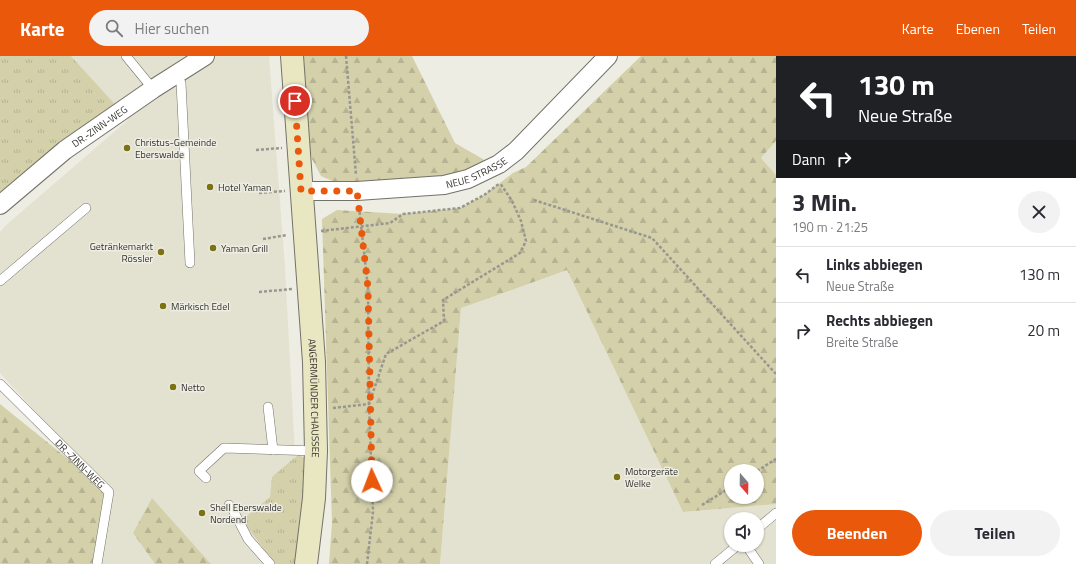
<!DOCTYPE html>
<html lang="de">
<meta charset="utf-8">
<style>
body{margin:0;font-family:"Titillium Web",sans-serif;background:#f2f2f3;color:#2b2b33;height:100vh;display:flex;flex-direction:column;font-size:15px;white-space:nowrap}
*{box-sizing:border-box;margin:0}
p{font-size:13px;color:#7c7c81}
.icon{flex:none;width:22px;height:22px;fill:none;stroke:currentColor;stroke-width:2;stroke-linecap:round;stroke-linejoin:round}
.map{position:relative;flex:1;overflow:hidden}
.drawer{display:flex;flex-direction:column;background:#fff;width:300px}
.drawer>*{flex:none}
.banner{background:#202124;color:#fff;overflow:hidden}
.needle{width:26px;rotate:160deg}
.buttons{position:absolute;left:724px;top:408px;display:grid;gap:8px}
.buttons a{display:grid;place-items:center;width:40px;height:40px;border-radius:50%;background:#fff;box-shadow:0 1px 3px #0004;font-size:20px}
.pin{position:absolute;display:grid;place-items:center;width:34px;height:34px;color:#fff;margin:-17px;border:2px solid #fff;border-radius:50%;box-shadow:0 1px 4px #0007}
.me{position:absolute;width:44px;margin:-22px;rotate:358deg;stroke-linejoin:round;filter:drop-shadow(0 0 3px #0008)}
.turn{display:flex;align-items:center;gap:14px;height:84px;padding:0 16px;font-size:18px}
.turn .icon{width:52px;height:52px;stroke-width:2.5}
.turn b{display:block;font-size:28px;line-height:34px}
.then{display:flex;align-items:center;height:38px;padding:0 16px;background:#0003;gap:8px;font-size:15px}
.round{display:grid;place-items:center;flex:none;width:42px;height:42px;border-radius:21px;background:#f2f2f3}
.headline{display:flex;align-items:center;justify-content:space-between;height:68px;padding:0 16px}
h1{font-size:24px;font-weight:700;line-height:30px}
.button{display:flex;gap:8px;margin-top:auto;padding:8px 16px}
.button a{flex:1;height:46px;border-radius:24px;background:#ea580c;color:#fff;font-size:16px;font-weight:700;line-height:46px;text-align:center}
.button a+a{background:#f2f2f3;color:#2b2b33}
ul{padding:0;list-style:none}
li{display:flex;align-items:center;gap:12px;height:56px;padding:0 16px;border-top:1px solid #e1e1e2}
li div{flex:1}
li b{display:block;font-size:15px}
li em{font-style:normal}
header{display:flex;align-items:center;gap:24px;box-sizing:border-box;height:56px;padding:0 20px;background:#ea580c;color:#fff}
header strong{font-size:19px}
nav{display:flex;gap:22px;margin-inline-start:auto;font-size:14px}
.search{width:280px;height:36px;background:#f2f2f3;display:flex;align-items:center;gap:10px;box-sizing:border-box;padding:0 14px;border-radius:22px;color:#7c7c81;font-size:15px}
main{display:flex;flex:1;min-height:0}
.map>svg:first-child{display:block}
.built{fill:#e3e2d1;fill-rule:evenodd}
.grass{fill:url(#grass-tufts)}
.forest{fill:url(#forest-firs);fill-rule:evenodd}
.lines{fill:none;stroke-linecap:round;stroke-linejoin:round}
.lane-casing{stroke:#737269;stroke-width:10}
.street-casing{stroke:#737269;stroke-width:20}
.secondary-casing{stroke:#737269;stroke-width:24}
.path{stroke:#98978f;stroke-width:2.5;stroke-dasharray:3 2;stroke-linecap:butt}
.lane{stroke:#fff;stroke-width:9}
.street{stroke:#fff;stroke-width:18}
.secondary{stroke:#e9e6c2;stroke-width:22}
.route{stroke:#ea580c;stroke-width:7;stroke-dasharray:0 12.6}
.poi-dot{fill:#7b7214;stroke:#eeede3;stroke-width:1.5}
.labels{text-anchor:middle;stroke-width:3;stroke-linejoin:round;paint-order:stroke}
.street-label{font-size:10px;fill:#34332f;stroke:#eeede3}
.poi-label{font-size:10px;fill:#34332f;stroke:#eeede3;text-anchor:start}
</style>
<header>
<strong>Karte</strong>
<div class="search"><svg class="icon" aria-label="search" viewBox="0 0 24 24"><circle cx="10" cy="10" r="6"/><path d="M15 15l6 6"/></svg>Hier suchen</div>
<nav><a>Karte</a><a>Ebenen</a><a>Teilen</a></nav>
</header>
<main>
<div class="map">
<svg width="776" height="508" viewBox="0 0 776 508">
<defs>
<pattern id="grass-tufts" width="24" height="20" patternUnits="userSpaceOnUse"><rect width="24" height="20" fill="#d3d0aa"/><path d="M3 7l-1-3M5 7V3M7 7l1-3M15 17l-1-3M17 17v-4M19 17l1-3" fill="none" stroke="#b6b393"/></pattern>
<pattern id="forest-firs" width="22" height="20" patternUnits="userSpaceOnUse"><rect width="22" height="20" fill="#d3d0aa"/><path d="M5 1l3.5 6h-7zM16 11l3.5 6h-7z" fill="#b6b393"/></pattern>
</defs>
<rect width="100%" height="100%" fill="#eeede3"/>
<g class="built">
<polygon points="71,0 269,0 285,212 296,416 291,508 211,508 152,442 133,477 155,508 97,508 109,436 0,317 0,176 6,169 128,64"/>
<polygon points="776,85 776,119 761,102"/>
<path d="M567 214 683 456 776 448V508H440L461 251ZM731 463H757V489H731Z"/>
</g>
<g class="grass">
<polygon points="0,0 71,0 121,55 0,149"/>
<polygon points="299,398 307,404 297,508 275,508 242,464 270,441 272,421"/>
</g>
<g class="forest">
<polygon points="300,0 412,0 455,87 488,106 466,116 405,127 339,128 321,120 312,103 306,80"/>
<path d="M641 0H776V85L761 102 776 119V448L683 456 567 214 461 252 440 508H329L332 467 322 163 337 154 403 158 460 152 484 139 513 117 526 111ZM731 415H757V441H731Z"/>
<polygon points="0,348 109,436 97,508 0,508"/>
<polygon points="152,442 211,508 155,508 133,477"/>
</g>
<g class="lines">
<defs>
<g id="lane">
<polyline points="126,0 153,33"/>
<polyline points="175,19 181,27 190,207"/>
<polyline points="0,225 86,152"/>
<path id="s1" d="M0 328 109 436 97 508"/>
<polyline points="268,351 273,394"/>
<polyline points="206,422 199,415 224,392 316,395"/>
<polyline points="229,449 233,454 248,483 270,508"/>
<polyline points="757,473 776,457"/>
<polyline points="746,489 759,508"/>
<polyline points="715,508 738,489"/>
</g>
<g id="street">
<path id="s2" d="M301 135H357L444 129 468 123 499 108 516 95 608 0"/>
<path id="s3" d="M0 149 65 94 153 33 205 0"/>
</g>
<g id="secondary">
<path id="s4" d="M292 0 314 306 316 395 314 442 306 508"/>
</g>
</defs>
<use href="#lane" class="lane-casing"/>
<use href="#street" class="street-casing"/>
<use href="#secondary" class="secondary-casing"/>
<g class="path">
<polyline points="346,0 356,119"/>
<polyline points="256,94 282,92"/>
<polyline points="259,137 285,135"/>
<polyline points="534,144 652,182 776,318"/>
<polyline points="359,151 368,232 369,348 373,456 367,508"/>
<polyline points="321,175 390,167 403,158 460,152 484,139 500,127"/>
<polyline points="263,183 287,179"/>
<polyline points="259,236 292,233"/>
<polyline points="333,352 369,348 386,298 444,265 443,244 520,197 526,185 521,165 512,145 500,127"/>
<polyline points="757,415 776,403"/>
<polyline points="702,449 731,431"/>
</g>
<use href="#lane" class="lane"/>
<use href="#street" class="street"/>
<use href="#secondary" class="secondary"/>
</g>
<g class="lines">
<polyline class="route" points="295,45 301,135 357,135 368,232 372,425"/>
</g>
<g class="poi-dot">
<circle cx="127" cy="92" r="4"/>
<circle cx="210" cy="131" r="4"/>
<circle cx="213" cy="192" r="4"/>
<circle cx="161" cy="196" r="4"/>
<circle cx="163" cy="250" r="4"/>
<circle cx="173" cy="331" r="4"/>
<circle cx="617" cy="421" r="4"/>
<circle cx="202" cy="457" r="4"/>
</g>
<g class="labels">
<g class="street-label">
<text dy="4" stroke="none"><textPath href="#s3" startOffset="127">DR.-ZINN-WEG</textPath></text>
<text dy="4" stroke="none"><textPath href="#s2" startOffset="178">NEUE STRASSE</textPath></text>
<text dy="4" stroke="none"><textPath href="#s4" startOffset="343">ANGERMÜNDER CHAUSSEE</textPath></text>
<text dy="4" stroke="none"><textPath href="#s1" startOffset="113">DR.-ZINN-WEG</textPath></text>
</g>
<g class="poi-label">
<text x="135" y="90">Christus-Gemeinde<tspan x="135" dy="12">Eberswalde</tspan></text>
<text x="218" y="135">Hotel Yaman</text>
<text x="153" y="194" text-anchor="end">Getränkemarkt<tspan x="153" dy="12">Rössler</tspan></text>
<text x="221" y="196">Yaman Grill</text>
<text x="171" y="254">Märkisch Edel</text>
<text x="181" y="335">Netto</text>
<text x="625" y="419">Motorgeräte<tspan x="625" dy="12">Welke</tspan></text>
<text x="210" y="455">Shell Eberswalde<tspan x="210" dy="12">Nordend</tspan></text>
</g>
</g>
</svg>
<div class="buttons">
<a><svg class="needle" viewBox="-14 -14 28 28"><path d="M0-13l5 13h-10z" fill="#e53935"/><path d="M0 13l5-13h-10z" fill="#7c7c81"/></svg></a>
<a><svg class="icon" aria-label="sound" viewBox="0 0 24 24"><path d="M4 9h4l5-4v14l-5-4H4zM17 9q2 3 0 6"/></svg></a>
</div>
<div class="pin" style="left:295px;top:45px;background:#d93025"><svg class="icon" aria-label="arrive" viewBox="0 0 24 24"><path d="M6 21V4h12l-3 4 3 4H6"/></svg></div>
<svg class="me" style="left:372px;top:425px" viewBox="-20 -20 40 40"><circle r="19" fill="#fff"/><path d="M0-13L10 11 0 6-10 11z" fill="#ea580c"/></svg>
</div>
<section class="drawer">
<div class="banner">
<div class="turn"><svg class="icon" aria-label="left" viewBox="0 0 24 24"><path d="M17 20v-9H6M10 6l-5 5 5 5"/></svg><div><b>130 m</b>Neue Straße</div></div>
<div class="then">Dann<svg class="icon" aria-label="right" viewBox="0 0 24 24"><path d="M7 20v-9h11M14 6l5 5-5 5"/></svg></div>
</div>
<div class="headline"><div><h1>3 Min.</h1><p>190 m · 21:25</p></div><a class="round"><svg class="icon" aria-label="close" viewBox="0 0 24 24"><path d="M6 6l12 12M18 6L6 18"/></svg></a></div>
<ul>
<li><svg class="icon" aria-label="left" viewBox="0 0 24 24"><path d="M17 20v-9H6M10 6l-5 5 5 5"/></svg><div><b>Links abbiegen</b><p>Neue Straße</p></div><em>130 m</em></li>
<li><svg class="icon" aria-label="right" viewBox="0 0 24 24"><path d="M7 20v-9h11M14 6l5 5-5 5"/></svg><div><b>Rechts abbiegen</b><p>Breite Straße</p></div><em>20 m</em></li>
</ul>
<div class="button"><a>Beenden</a><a>Teilen</a></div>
</section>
</main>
